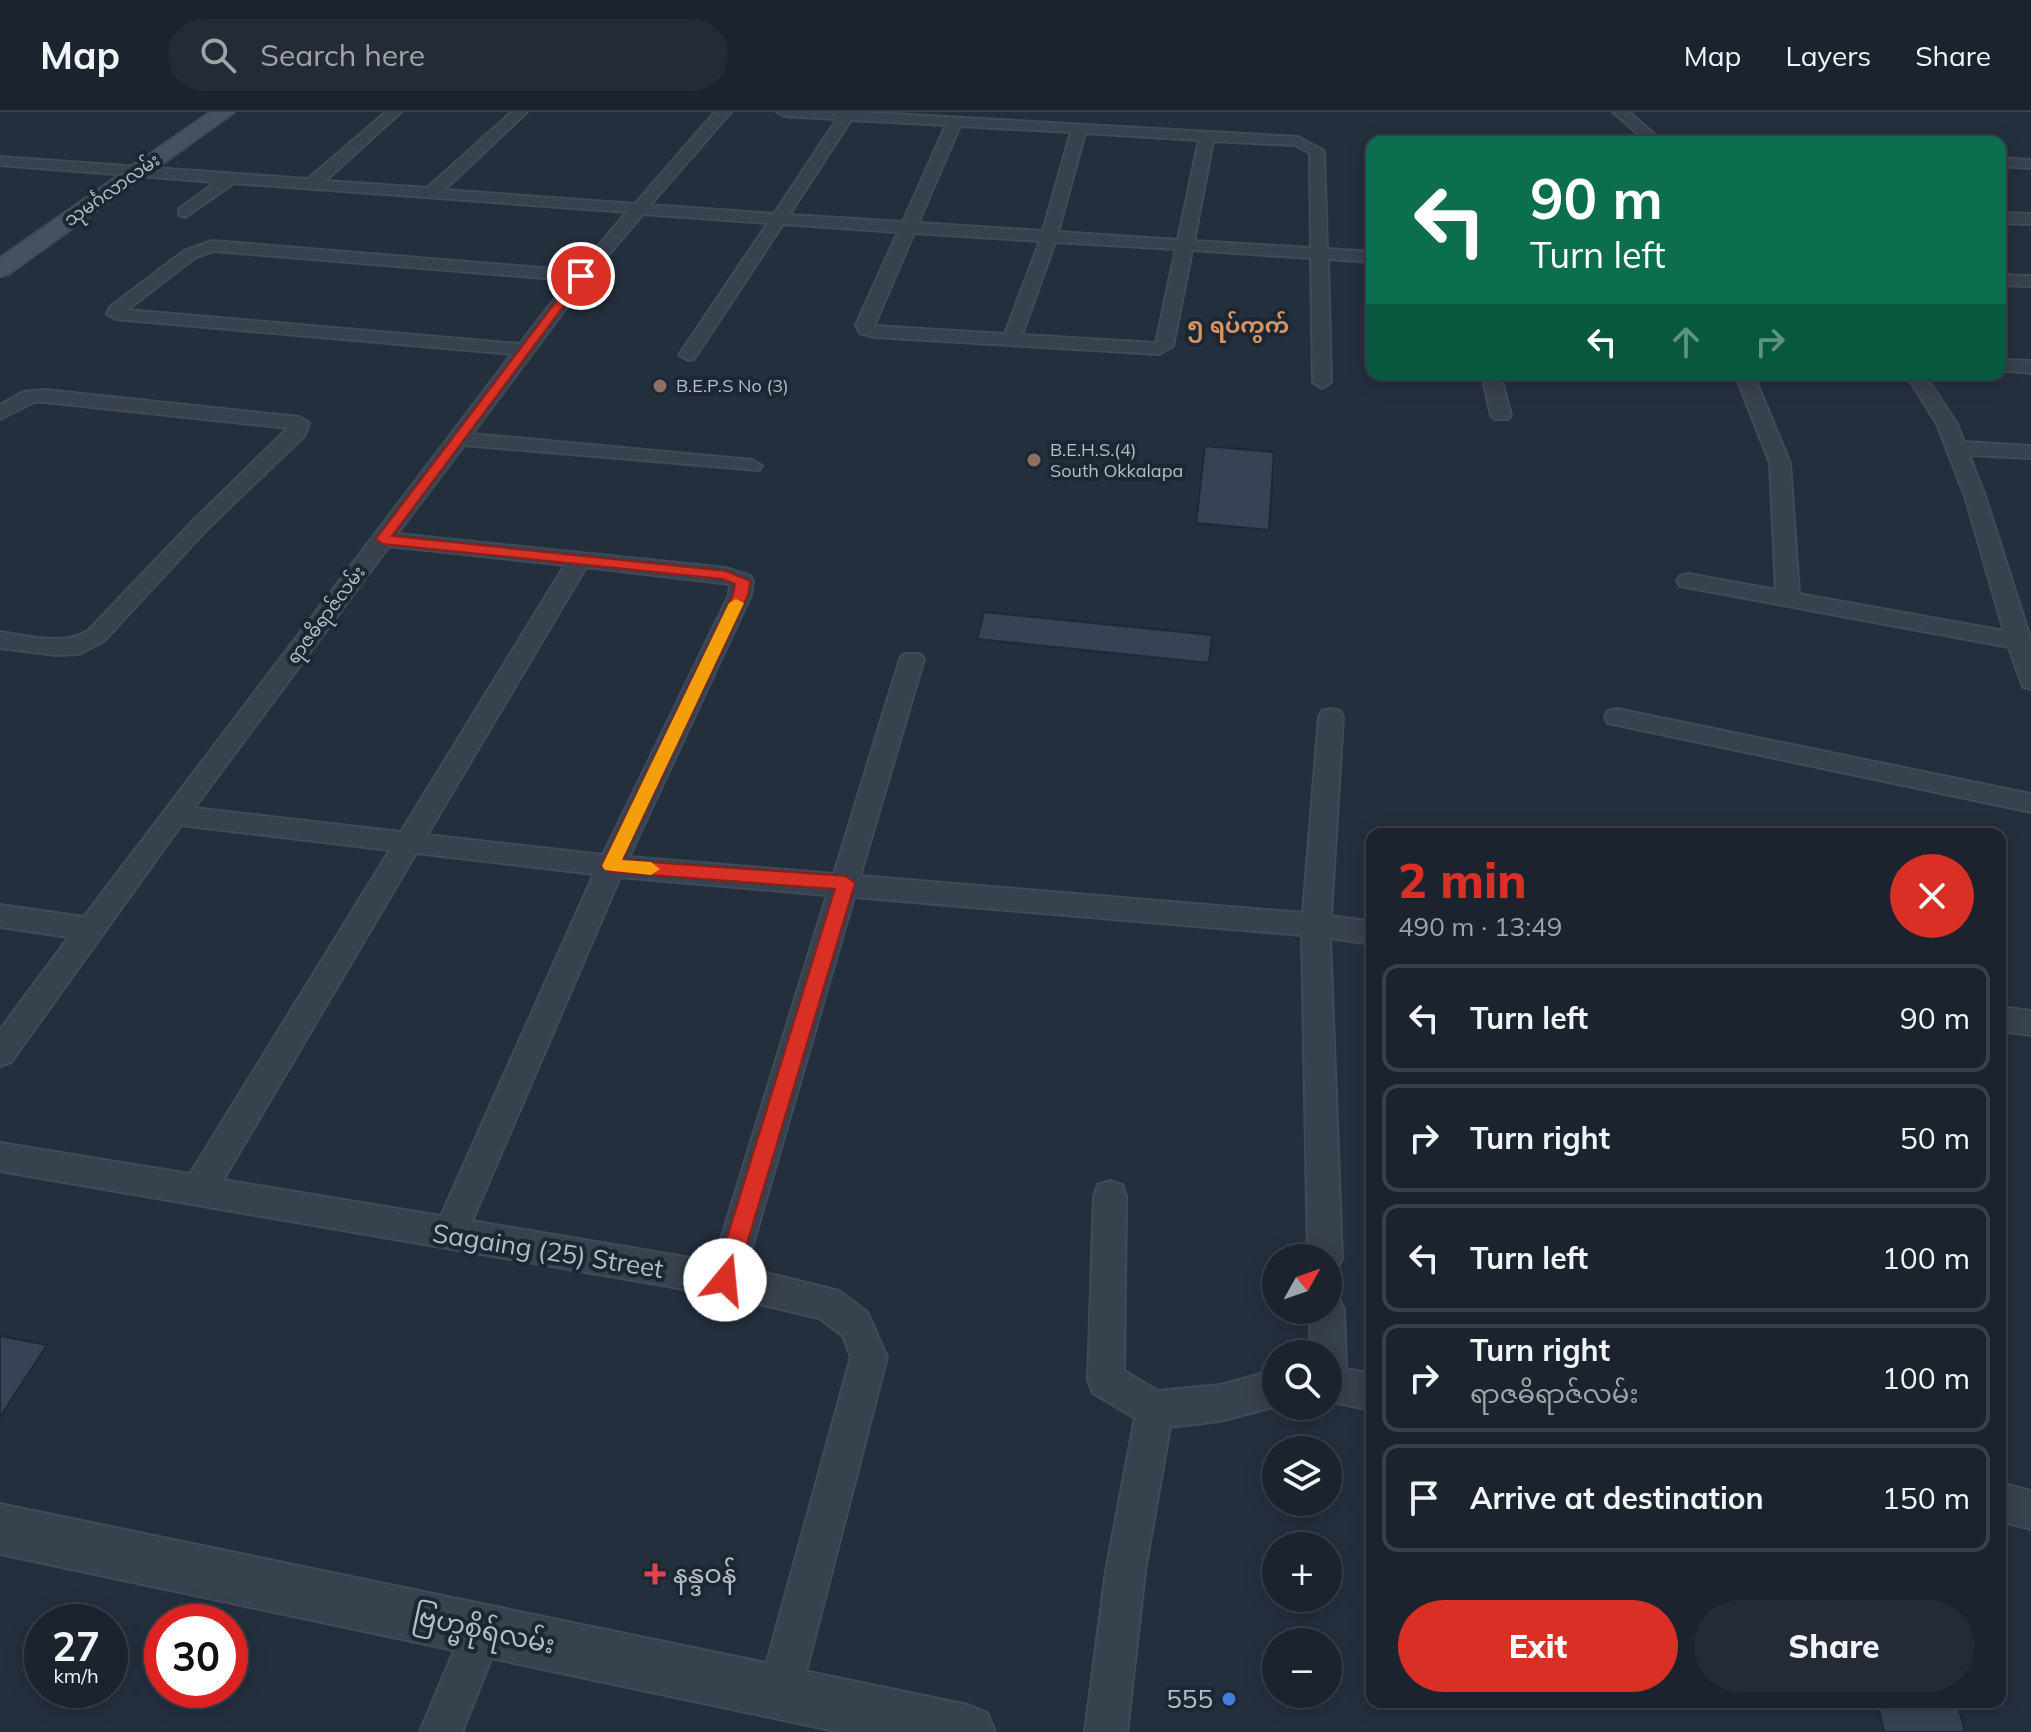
<!DOCTYPE html>
<meta charset="utf-8">
<style>
body{margin:0;font-family:Mulish,"Noto Sans Myanmar",sans-serif;background:#242b36;color:#f1f3f6;height:100vh;display:flex;flex-direction:column;font-size:30px;white-space:nowrap}
*{box-sizing:border-box;margin:0}
p{font-size:26px;color:#a0a4aa}
.icon{flex:none;width:44px;height:44px;fill:none;stroke:currentColor;stroke-width:2;stroke-linecap:round;stroke-linejoin:round}
.map{position:relative;flex:1;overflow:hidden}
.panel{position:absolute;left:1366px;top:716px;width:640px;height:880px;display:flex;flex-direction:column;background:#1b232e;border-radius:16px;box-shadow:0 4px 20px #0003,0 0 0 2px #39404a}
.panel>*{flex:none}
.banner{position:absolute;left:1366px;top:24px;width:640px;height:244px;border-radius:16px;box-shadow:0 4px 20px #0003,0 0 0 2px #39404a;background:#0b6e4f;color:#fff;overflow:hidden}
.needle{width:52px;rotate:50deg}
.fabs{position:absolute;left:1262px;top:1132px;display:grid;gap:16px}
.fabs a{display:grid;place-items:center;width:80px;height:80px;border-radius:50%;background:#1b232e;box-shadow:0 4px 20px #0003,0 0 0 2px #39404a;font-size:40px}
.speed{position:absolute;left:24px;top:1492px;display:flex;gap:16px;font-size:40px;font-weight:700;text-align:center}
.speed>*{display:grid;place-content:center;width:104px;height:104px;border-radius:50%;background:#1b232e;box-shadow:0 4px 20px #0003,0 0 0 2px #39404a;line-height:1}
.speed small{font-size:20px;font-weight:400}
.speed .limit{border:12px solid #d22;background:#fff;color:#111}
.pin{position:absolute;display:grid;place-items:center;width:68px;height:68px;color:#fff;margin:-34px;border:4px solid #fff;border-radius:50%;box-shadow:0 2px 8px #0007}
.me{position:absolute;width:88px;margin:-44px;rotate:17deg;stroke-linejoin:round;filter:drop-shadow(0 0 6px #0008)}
.turn{display:flex;align-items:center;gap:28px;height:168px;padding:0 32px;font-size:36px}
.turn .icon{width:104px;height:104px;stroke-width:2.5}
.turn b{display:block;font-size:56px;line-height:68px}
.lanes{display:flex;align-items:center;height:76px;padding:0 32px;background:#0003;justify-content:center;gap:40px;direction:ltr}
.lanes .off{opacity:.35}
.round{display:grid;place-items:center;flex:none;width:84px;height:84px;border-radius:42px;background:#242b36}
.head{display:flex;align-items:center;justify-content:space-between;height:136px;padding:0 32px}
h1{font-size:48px;font-weight:800;line-height:60px;color:#d93025}
.cta{display:flex;gap:16px;margin-top:auto;padding:16px 32px}
.cta a{flex:1;height:92px;border-radius:48px;background:#d93025;color:#fff;font-size:32px;font-weight:800;line-height:92px;text-align:center}
.cta a+a{background:#242b36;color:#f1f3f6}
ul{padding:0;list-style:none}
li{display:flex;align-items:center;gap:24px;height:108px;margin:0 16px 12px;padding:0 16px;border:4px solid #39404a;border-radius:16px}
li div{flex:1}
li b{display:block;font-size:30px}
li em{font-style:normal}
header{display:flex;align-items:center;gap:48px;box-sizing:border-box;height:112px;padding:0 40px;background:#1b232e;border-bottom:2px solid #39404a}
header strong{font-size:38px}
nav{display:flex;gap:44px;margin-inline-start:auto;font-size:28px}
.search{width:560px;height:72px;background:#242b36;display:flex;align-items:center;gap:20px;box-sizing:border-box;padding:0 28px;border-radius:44px;color:#a0a4aa;font-size:30px}
.map>svg:first-child{display:block}
.building{fill:#364354;stroke:#1f2835;stroke-width:2}
.lines{fill:none;stroke-linecap:round;stroke-linejoin:round}
.minor-casing{stroke:#414a57;stroke-width:4}
.tertiary-casing{stroke:#414a57;stroke-width:4}
.secondary-casing{stroke:#414a57;stroke-width:4}
.minor{fill:#38414e;fill-rule:evenodd}
.tertiary{fill:#38414e;fill-rule:evenodd}
.secondary{fill:#465061;fill-rule:evenodd}
.route{fill:#d93025;stroke:#8d1f18;stroke-width:2}
.slow{fill:#f59e0b}
.education-dot{fill:#8d6e63;stroke:#1d2633;stroke-width:3}
.health-dot{fill:#e0444e;stroke:#1d2633;stroke-width:3}
.shop-dot{fill:#3f7fe0;stroke:#1d2633;stroke-width:3}
.labels{text-anchor:middle;stroke-width:8;stroke-linejoin:round;paint-order:stroke}
.far-street-label{font-size:18px;fill:#b4bcc9;stroke:#1d2633}
.far-poi-label{font-size:18px;fill:#b4bcc9;stroke:#1d2633;text-anchor:start}
.far-quarter-label{font-size:22px;font-weight:bold;fill:#d59563;stroke:#1d2633}
.near-street-label{font-size:26px;fill:#b4bcc9;stroke:#1d2633}
.near-poi-label{font-size:26px;fill:#b4bcc9;stroke:#1d2633;text-anchor:start}
</style>
<header>
<strong>Map</strong>
<div class="search"><svg class="icon" aria-label="search" viewBox="0 0 24 24"><circle cx="10" cy="10" r="6"/><path d="M15 15l6 6"/></svg>Search here</div>
<nav><a>Map</a><a>Layers</a><a>Share</a></nav>
</header>
<div class="map">
<svg width="2031" height="1620" viewBox="0 0 2031 1620">
<rect width="100%" height="100%" fill="#242f3e"/>
<g class="building">
<polygon points="1205,334 1274,340 1269,418 1196,411"/>
<polygon points="984,500 1212,523 1209,551 977,527"/>
<polygon points="0,1224 47,1233 0,1305"/>
<polygon points="1877,1590 1919,1590 1959,1597 1965,1620 1884,1620"/>
</g>
<g class="lines">
<defs>
<g id="minor">
<path d="M386 0H401L325 69 427 76 512 0H527L444 78 635 92 715 0H731L650 93 774 102 837 7 784 4 777 0H858L1298 25 1324 39 1327 137 1372 140V150L1328 147 1331 270 1322 276 1313 270 1311 146 1192 138 1173 234 1159 242 875 225 860 221 856 213 898 120 783 112 694 247 688 248 679 243 768 111 643 102 587 168 472 322 752 348 762 354 759 358 464 333 397 422 726 456 750 464 753 469 751 483 629 745 834 762 900 547 904 542H920L924 547 860 764 1303 801 1319 605 1322 599 1331 597 1340 599 1343 605 1331 804 1372 810V832L1330 826 1342 1146 1337 1157 1328 1161V1146H1308L1302 823 854 785 746 1156 839 1179 867 1200 887 1245 801 1579 795 1594 780 1600 765 1594 759 1579 851 1245 843 1224 819 1206 725 1184 0 1059V1031L190 1062 390 738 181 713 11 950 0 954V918L69 825 0 815V793L84 805 512 242 116 207 107 202 110 195 184 139 212 129 577 159 627 100 234 71 185 105 179 103V97L216 70 0 53V45L308 67ZM851 8 946 13 903 110 789 103ZM960 14 1071 20 1043 119 918 111ZM1085 21 1199 28 1178 128 1058 120ZM1213 29 1295 33 1310 41 1311 136 1194 129ZM914 121 1040 129 1005 222 874 214ZM1055 130 1176 137 1156 231 1022 223ZM214 139 569 168 520 232 127 198 196 145ZM389 434 565 453 401 720 194 696ZM586 455 730 472 729 483 603 743 427 723ZM416 741 594 762 441 1104 223 1068ZM620 765 827 783 714 1150 472 1109Z"/>
<polygon points="1613,0 1629,0 1663,30 1647,30"/>
<polygon points="2000,46 2031,48 2031,56 2000,54"/>
<polygon points="2000,101 2031,102 2031,112 2000,111"/>
<polygon points="2000,163 2031,164 2031,174 2000,173"/>
<polygon points="2000,248 2031,249 2031,261 2000,258"/>
<polygon points="1482,262 1500,262 1511,303 1508,307 1494,307 1491,303"/>
<polygon points="1735,262 1753,262 1790,351 1799,482 2004,519 1965,384 1937,312 1906,262 1924,262 1957,312 1964,330 2031,334 2031,346 1969,343 1985,384 2031,529 2031,577 2023,575 2009,535 1680,474 1677,469 1680,464 1688,462 1776,478 1770,351"/>
<path d="M45 278 299 305 309 311 304 324 208 416 104 529 79 542 56 543 0 536V520C29 524 62 534 88 519L194 408 288 316 45 290H34L0 307V293L23 280Z"/>
<polygon points="1617,597 2031,682 2031,700 1608,611 1605,605 1608,599"/>
<polygon points="2000,895 2031,899 2031,923 2000,919"/>
<polygon points="1110,1069 1122,1073 1126,1084 1124,1259 1158,1279 1220,1273 1276,1258 1276,1294 1220,1309 1170,1315 1145,1459 1127,1620 1085,1620 1106,1459 1135,1306 1093,1281 1088,1268 1094,1084 1098,1073"/>
<polygon points="1328,1181 1339,1186 1344,1198 1346,1257 1372,1262 1372,1298 1328,1289 1328,1242 1310,1242 1310,1198 1328,1198"/>
<polygon points="2000,1371 2031,1379 2031,1417 2000,1409"/>
<polygon points="483,1497 497,1503 503,1517 462,1620 420,1620 469,1503"/>
</g>
<polygon id="tertiary" points="0,1392 968,1593 987,1601 995,1620 840,1620 0,1442"/>
<polygon id="secondary" points="211,0 234,0 8,162 0,164 0,146"/>
</defs>
<use href="#minor" class="minor-casing"/>
<use href="#tertiary" class="tertiary-casing"/>
<use href="#secondary" class="secondary-casing"/>
<use href="#minor" class="minor"/>
<use href="#tertiary" class="tertiary"/>
<use href="#secondary" class="secondary"/>
</g>
<polygon class="route" points="577,162 586,164 392,424 726,459 750,469 748,483 622,748 846,764 855,771 736,1168 733,1176 725,1179 717,1176 714,1168 835,777 611,760 602,754 733,483 735,472 723,467 383,432 376,427"/>
<polygon class="slow" points="736,487 744,491 622,748 651,750 660,757 651,763 605,758 602,754 729,491"/>
<g class="education-dot">
<circle cx="660" cy="274" r="8"/>
<circle cx="1034" cy="348" r="8"/>
</g>
<path class="health-dot" d="M651 1450h8v8h8v8h-8v8h-8v-8h-8v-8h8z"/>
<circle class="shop-dot" cx="1229" cy="1587" r="8"/>
<g class="labels">
<g class="far-street-label">
<text transform="translate(112 78) rotate(-35)" y="6">သုမင်္ဂလာလမ်း</text>
<text transform="translate(326 503) rotate(-53)" y="6">ရာဇဓိရာဇ်လမ်း</text>
</g>
<g class="far-poi-label">
<text x="676" y="280">B.E.P.S No (3)</text>
<text x="1050" y="344">B.E.H.S.(4)<tspan x="1050" dy="21">South Okkalapa</tspan></text>
</g>
<g class="far-quarter-label">
<text x="1238" y="221">၅ ရပ်ကွက်</text>
</g>
<g class="near-street-label">
<text transform="translate(548 1139) rotate(9)" y="9">Sagaing (25) Street</text>
<text transform="translate(484 1518) rotate(12)" y="9">ဗြဟ္မစိုရ်လမ်း</text>
</g>
<g class="near-poi-label">
<text x="673" y="1471">နန္ဒဝန်</text>
<text x="1213" y="1596" text-anchor="end">555</text>
</g>
</g>
</svg>
<div class="fabs">
<a><svg class="needle" viewBox="-14 -14 28 28"><path d="M0-13l5 13h-10z" fill="#e53935"/><path d="M0 13l5-13h-10z" fill="#a0a4aa"/></svg></a>
<a><svg class="icon" aria-label="search" viewBox="0 0 24 24"><circle cx="10" cy="10" r="6"/><path d="M15 15l6 6"/></svg></a>
<a><svg class="icon" aria-label="layers" viewBox="0 0 24 24"><path d="M12 4l9 5-9 5-9-5zM3 14l9 5 9-5"/></svg></a>
<a>+</a>
<a>−</a>
</div>
<div class="speed"><div>27<small>km/h</small></div><div class="limit">30</div></div>
<div class="pin" style="left:581px;top:164px;background:#d93025"><svg class="icon" aria-label="arrive" viewBox="0 0 24 24"><path d="M6 21V4h12l-3 4 3 4H6"/></svg></div>
<svg class="me" style="left:725px;top:1168px" viewBox="-20 -20 40 40"><circle r="19" fill="#fff"/><path d="M0-13L10 11 0 6-10 11z" fill="#d93025"/></svg>
<div class="banner">
<div class="turn"><svg class="icon" aria-label="left" viewBox="0 0 24 24"><path d="M17 20v-9H6M10 6l-5 5 5 5"/></svg><div><b>90 m</b>Turn left</div></div>
<div class="lanes"><svg class="icon" aria-label="left" viewBox="0 0 24 24"><path d="M17 20v-9H6M10 6l-5 5 5 5"/></svg><svg class="icon off" aria-label="ahead" viewBox="0 0 24 24"><path d="M12 20V5M6 11l6-6 6 6"/></svg><svg class="icon off" aria-label="right" viewBox="0 0 24 24"><path d="M7 20v-9h11M14 6l5 5-5 5"/></svg></div>
</div>
<section class="panel">
<div class="head"><div><h1>2 min</h1><p>490 m · 13:49</p></div><a class="round" style="background:#d93025;color:#fff"><svg class="icon" aria-label="close" viewBox="0 0 24 24"><path d="M6 6l12 12M18 6L6 18"/></svg></a></div>
<ul>
<li><svg class="icon" aria-label="left" viewBox="0 0 24 24"><path d="M17 20v-9H6M10 6l-5 5 5 5"/></svg><div><b>Turn left</b></div><em>90 m</em></li>
<li><svg class="icon" aria-label="right" viewBox="0 0 24 24"><path d="M7 20v-9h11M14 6l5 5-5 5"/></svg><div><b>Turn right</b></div><em>50 m</em></li>
<li><svg class="icon" aria-label="left" viewBox="0 0 24 24"><path d="M17 20v-9H6M10 6l-5 5 5 5"/></svg><div><b>Turn left</b></div><em>100 m</em></li>
<li><svg class="icon" aria-label="right" viewBox="0 0 24 24"><path d="M7 20v-9h11M14 6l5 5-5 5"/></svg><div><b>Turn right</b><p>ရာဇဓိရာဇ်လမ်း</p></div><em>100 m</em></li>
<li><svg class="icon" aria-label="arrive" viewBox="0 0 24 24"><path d="M6 21V4h12l-3 4 3 4H6"/></svg><div><b>Arrive at destination</b></div><em>150 m</em></li>
</ul>
<div class="cta"><a>Exit</a><a>Share</a></div>
</section>
</div>
